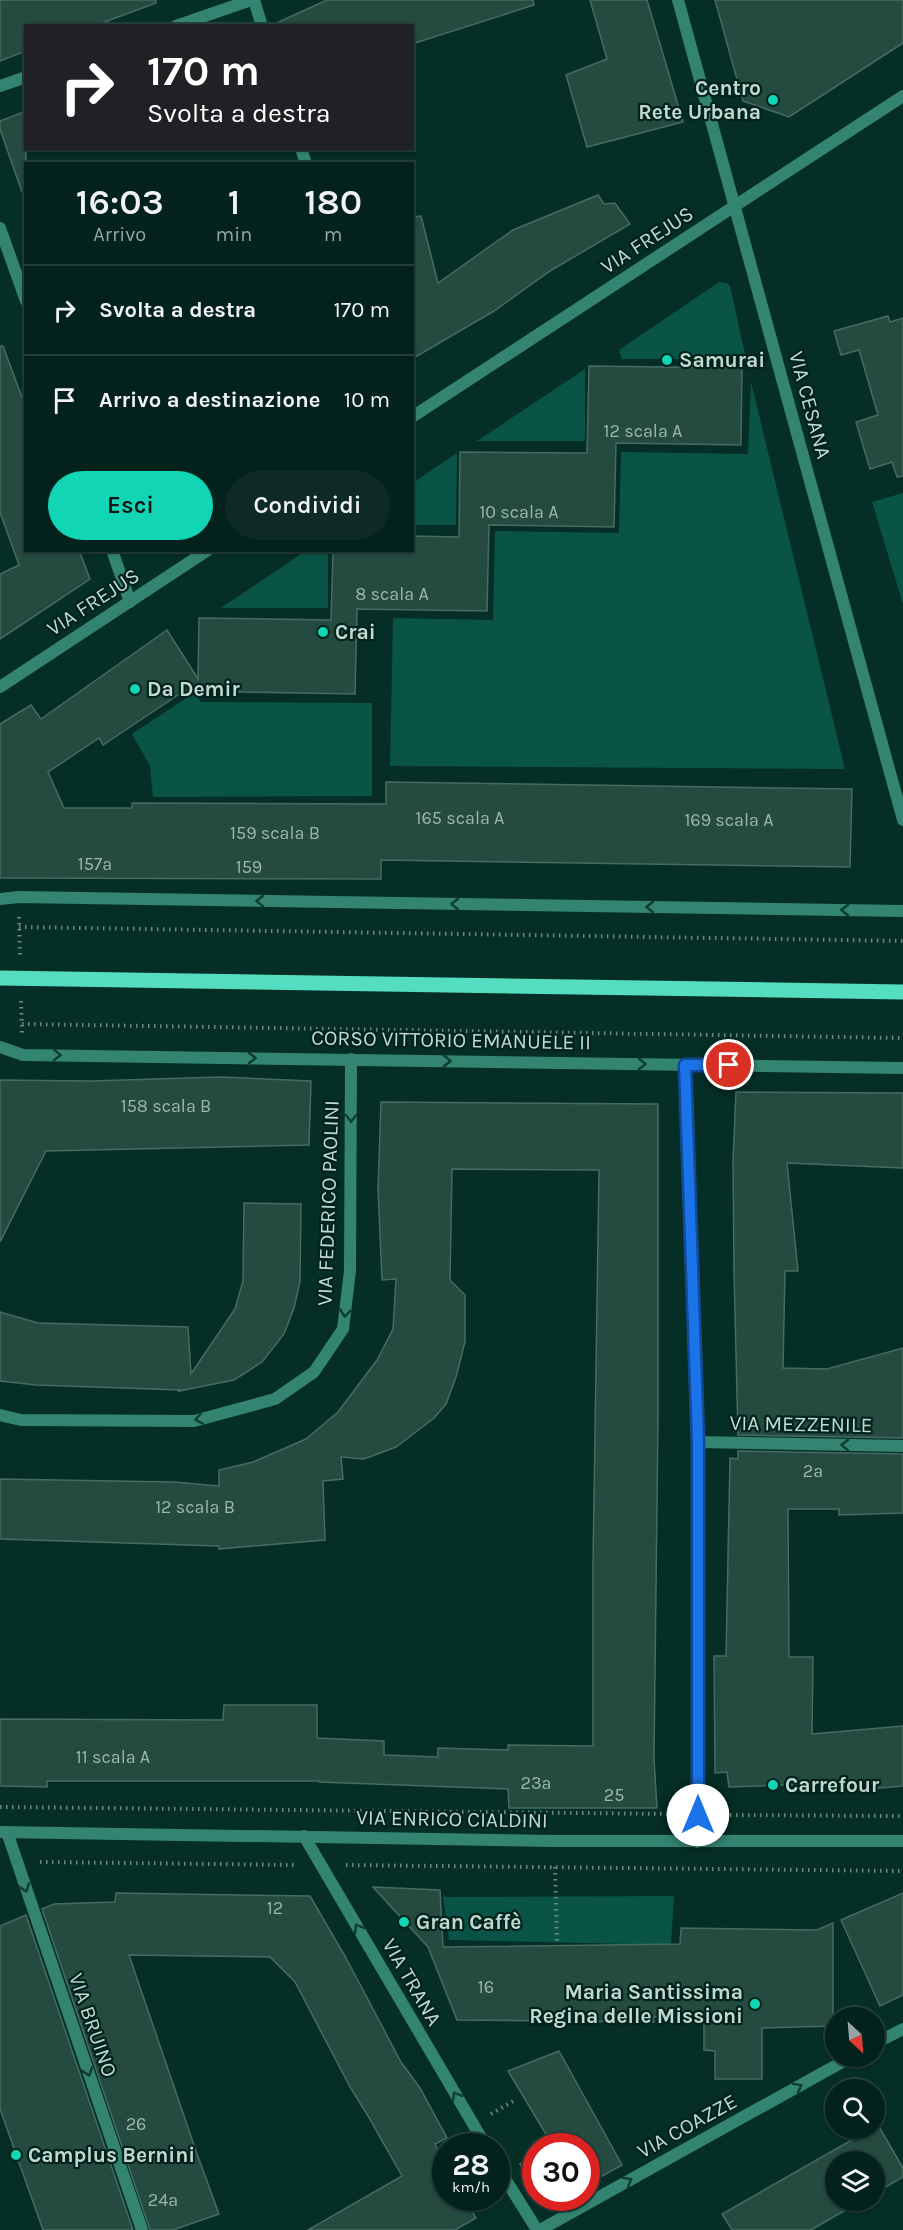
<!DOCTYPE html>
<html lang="it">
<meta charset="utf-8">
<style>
body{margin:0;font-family:Karla,sans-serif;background:#0d2a25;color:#f1f3f6;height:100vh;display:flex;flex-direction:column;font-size:22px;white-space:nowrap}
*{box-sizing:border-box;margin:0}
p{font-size:20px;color:#97a4a3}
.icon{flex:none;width:33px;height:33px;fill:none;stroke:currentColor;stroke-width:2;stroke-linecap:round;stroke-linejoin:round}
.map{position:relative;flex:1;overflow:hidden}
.sheet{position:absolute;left:24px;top:162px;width:390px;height:390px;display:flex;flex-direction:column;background:#04221c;border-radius:0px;box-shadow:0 2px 4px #0004,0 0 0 2px #253f3b}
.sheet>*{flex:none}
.banner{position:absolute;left:24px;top:24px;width:390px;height:126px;border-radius:0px;box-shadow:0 2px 4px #0004,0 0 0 2px #253f3b;background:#202124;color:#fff;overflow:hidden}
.needle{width:39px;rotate:154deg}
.tools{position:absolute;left:825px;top:2007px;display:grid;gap:12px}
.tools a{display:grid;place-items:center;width:60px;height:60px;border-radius:50%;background:#04221c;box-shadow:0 2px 4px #0004,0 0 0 2px #253f3b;font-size:30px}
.speed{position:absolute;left:432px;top:2133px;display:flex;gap:12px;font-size:30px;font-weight:700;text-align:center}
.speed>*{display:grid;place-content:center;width:78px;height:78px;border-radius:50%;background:#04221c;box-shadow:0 2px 4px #0004,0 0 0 2px #253f3b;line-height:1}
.speed small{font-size:15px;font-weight:400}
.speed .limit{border:9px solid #d22;background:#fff;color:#111}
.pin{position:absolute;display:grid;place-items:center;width:51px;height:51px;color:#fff;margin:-26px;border:3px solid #fff;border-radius:50%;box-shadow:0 2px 6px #0007}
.me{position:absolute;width:66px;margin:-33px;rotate:0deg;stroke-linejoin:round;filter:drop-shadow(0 0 4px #0008)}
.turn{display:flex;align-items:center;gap:21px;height:126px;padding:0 24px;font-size:27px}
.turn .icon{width:78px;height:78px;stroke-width:2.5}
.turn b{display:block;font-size:42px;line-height:51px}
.eta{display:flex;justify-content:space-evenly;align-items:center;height:102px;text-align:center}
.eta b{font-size:36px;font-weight:600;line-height:42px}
.primary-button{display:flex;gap:12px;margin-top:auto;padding:12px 24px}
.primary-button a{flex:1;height:69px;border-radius:36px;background:#11d5b4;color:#111;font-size:24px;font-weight:600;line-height:69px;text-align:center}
.primary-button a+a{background:#0d2a25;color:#f1f3f6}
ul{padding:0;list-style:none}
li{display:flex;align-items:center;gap:18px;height:90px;padding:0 24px;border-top:2px solid #253f3b}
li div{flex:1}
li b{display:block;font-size:22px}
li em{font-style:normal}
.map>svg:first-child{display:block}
.grass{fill:#095446}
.building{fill:#254b41;stroke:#466c62;stroke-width:1.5}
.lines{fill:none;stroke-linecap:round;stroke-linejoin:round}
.path{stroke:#6c8a83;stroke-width:4;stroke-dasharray:1.5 4.5;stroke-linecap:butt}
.minor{stroke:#348472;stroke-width:12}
.tertiary{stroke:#348472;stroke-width:12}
.primary{stroke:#55ddbf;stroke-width:15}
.oneway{stroke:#0d3c32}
.route-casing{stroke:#114b97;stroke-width:15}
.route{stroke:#1a73e8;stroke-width:10}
.poi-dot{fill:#11d5b4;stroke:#00241c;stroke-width:2}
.labels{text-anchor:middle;stroke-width:4.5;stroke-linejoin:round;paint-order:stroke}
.number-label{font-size:18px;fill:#9cb5ae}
.poi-label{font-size:21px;font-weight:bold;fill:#c4d8d2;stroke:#00241c;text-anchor:start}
.street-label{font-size:21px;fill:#c4d8d2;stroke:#00241c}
</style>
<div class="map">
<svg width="903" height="2230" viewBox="0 0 903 2230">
<rect width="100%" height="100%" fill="#052e26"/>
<g class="grass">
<polygon points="719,282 727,283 730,286 746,359 622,359 619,350"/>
<polygon points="585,369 585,441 477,441"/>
<polygon points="751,382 845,769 390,766 393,618 493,620 495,531 619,533 621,452 748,454"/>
<polygon points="457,453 456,525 413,525 413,483"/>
<polygon points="903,493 903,604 872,502"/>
<polygon points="307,550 328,551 328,608 221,608"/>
<polygon points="194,693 201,702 372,703 372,796 153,797 150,766 132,734"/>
<polygon points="674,1896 671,1945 449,1940 443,1897"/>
</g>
<g class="building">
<polygon points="0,0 156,0 156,3 94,26 26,26 26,51 0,61"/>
<polygon points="327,0 533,0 534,5 415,43 412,26 270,26"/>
<polygon points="590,0 647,0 683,122 587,147 566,75 607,59"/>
<polygon points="715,0 903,0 903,43 789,117 743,101"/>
<polygon points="26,111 26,191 22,192 0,129 0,121"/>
<polygon points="598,195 604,204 615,203 630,224 550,271 494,311 412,359 412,217 421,216 438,283 513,230"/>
<polygon points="888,316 890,322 903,318 903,476 897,477 892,462 870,469 856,422 878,415 859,350 841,355 834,331"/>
<polygon points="0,346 3,346 26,408 26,550 79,550 90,579 0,639 0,574 19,565 0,512"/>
<polygon points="589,366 742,368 741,445 616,443 614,527 489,525 487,611 357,609 355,694 184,691 103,745 99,738 48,772 64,808 132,808 132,803 386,804 386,782 852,789 850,867 381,860 381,879 0,878 0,724 31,705 41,719 167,630 198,679 199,618 331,620 333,550 412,550 412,536 459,537 460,452 587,453"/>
<polygon points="220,1077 311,1081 309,1145 46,1151 0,1242 0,1080 91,1081"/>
<polygon points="736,1092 903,1093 903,1168 787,1163 798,1271 785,1271 783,1368 827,1369 903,1348 903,1438 738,1435 734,1272 733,1160"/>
<polygon points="381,1102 658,1104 658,1418 654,1759 657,1808 509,1808 508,1789 319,1782 319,1781 47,1781 47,1787 0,1786 0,1719 223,1720 224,1705 317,1705 317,1738 384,1741 384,1755 438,1757 438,1748 508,1750 508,1745 593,1746 593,1564 599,1170 452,1169 450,1280 465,1295 465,1342 456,1377 446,1404 434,1418 396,1447 364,1459 341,1457 343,1479 323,1481 325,1540 219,1549 219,1546 0,1539 0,1479 174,1482 219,1486 219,1470 253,1462 306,1439 338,1412 377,1360 393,1329 396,1279 382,1280 378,1188"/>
<polygon points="244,1203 301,1204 300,1282 294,1308 284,1334 262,1362 234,1380 179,1391 180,1390 36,1385 0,1381 0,1312 38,1323 188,1327 191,1374 235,1309 243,1281"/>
<polygon points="738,1451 903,1454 903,1513 839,1515 839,1509 788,1509 789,1657 813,1657 812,1734 903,1726 903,1786 880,1788 808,1784 729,1787 727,1772 715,1773 714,1656 726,1656 730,1458 738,1459"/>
<polygon points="373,1887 440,1890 443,1947 680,1944 681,1928 817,1930 833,1923 833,2026 762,2028 762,2079 715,2079 715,2051 704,2050 704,2017 653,2017 654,2022 457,2020 428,1947"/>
<polygon points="116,1893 310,1896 345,1956 401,2062 420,2088 447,2138 435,2144 446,2164 446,2198 464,2198 476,2218 455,2230 308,2230 402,2176 368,2116 350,2087 295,1982 270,1957 129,1955 196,2151 219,2214 173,2230 150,2230 42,1909 54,1904 115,1902"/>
<polygon points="903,1893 903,1995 880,2006 841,1920"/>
<polygon points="26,1915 133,2230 43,2230 0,2109 0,1926"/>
<polygon points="559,2051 622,2165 586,2185 586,2146 553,2146 508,2071"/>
<polygon points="878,2125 903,2168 903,2177 874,2194 874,2162 836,2162 836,2200 863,2200 811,2230 732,2230 722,2214"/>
</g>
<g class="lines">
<g class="path">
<polyline points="19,917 20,958"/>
<polyline points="19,927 903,941"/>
<polyline points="21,1001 22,1033"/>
<polyline points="22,1024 903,1038"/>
<polyline points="0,1807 677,1814"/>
<polyline points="718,1815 903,1816"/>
<polyline points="40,1862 296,1865"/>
<polyline points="346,1865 903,1871"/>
<polyline points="555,1867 557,1941"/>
<polyline points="491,2114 515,2100"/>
<polyline points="520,2165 536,2156"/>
</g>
<g class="minor">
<polyline points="254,0 262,26"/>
<polyline points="678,0 903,820"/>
<polyline points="176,26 251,0"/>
<polyline points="0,86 26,77"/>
<polyline points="301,148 306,164"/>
<polyline points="0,228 26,301"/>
<polyline points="412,417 903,96"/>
<polyline points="112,550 130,602"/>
<polyline points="0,687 208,550"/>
<polyline points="0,899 19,897 903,911"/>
<polyline points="0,1047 23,1055 903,1068"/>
<polyline points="685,1065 698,1442 697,1842"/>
<polyline points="0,1415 21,1420 194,1421 275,1399 314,1372 343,1329 350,1271 351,1059"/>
<polyline points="698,1442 903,1446"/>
<polyline points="7,1832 142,2230"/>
<polyline points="304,1836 486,2146"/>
<polyline points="874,2044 903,2029"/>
<polyline points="496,2164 537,2230"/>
<polyline points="540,2230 853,2056"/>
</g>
<polyline class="tertiary" points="0,1832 555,1841 903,1841"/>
<polyline class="primary" points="0,978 903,992"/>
</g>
<defs><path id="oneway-chevron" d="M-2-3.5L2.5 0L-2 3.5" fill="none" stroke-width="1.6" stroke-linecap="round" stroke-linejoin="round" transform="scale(1.5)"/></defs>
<g class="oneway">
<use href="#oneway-chevron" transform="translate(260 901) rotate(-179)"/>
<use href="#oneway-chevron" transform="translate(455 904) rotate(-179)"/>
<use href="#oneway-chevron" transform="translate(650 907) rotate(-179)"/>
<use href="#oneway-chevron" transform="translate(845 910) rotate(-179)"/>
<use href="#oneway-chevron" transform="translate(57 1055) rotate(1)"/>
<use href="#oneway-chevron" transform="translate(252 1058) rotate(1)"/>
<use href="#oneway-chevron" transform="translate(447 1061) rotate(1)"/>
<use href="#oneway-chevron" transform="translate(642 1064) rotate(1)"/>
<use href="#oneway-chevron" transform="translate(351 1118) rotate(90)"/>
<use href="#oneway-chevron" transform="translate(345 1313) rotate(97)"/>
<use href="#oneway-chevron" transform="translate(199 1419) rotate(169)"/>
<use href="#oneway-chevron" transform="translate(845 1445) rotate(-179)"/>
<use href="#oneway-chevron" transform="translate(25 1888) rotate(71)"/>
<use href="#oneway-chevron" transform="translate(358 1928) rotate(-120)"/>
<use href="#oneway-chevron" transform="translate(88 2072) rotate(71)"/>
<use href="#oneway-chevron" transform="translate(798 2087) rotate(-29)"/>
<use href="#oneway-chevron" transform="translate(456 2096) rotate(-120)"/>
<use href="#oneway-chevron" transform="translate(628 2181) rotate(-29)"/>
</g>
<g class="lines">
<defs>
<polyline id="route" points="698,1815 698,1442 685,1065 729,1065"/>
</defs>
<use href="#route" class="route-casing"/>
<use href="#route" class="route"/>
</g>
<g class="poi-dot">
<circle cx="773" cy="100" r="6"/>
<circle cx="667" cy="360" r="6"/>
<circle cx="323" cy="632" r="6"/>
<circle cx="135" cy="689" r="6"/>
<circle cx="773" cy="1785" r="6"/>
<circle cx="404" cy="1922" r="6"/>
<circle cx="755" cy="2004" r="6"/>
<circle cx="16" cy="2155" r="6"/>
</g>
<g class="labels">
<g class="number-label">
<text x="643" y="437">12 scala A</text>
<text x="519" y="518">10 scala A</text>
<text x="392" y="600">8 scala A</text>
<text x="460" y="824">165 scala A</text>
<text x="729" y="826">169 scala A</text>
<text x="275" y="839">159 scala B</text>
<text x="95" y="870">157a</text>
<text x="249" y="873">159</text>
<text x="166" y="1112">158 scala B</text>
<text x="813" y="1477">2a</text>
<text x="195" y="1513">12 scala B</text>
<text x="113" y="1763">11 scala A</text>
<text x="536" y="1789">23a</text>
<text x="614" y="1801">25</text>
<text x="275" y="1914">12</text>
<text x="486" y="1993">16</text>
<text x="136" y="2130">26</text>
<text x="163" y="2206">24a</text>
</g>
<g class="poi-label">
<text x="761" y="95" text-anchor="end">Centro<tspan x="761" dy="24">Rete Urbana</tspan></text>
<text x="679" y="367">Samurai</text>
<text x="335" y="639">Crai</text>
<text x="147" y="696">Da Demir</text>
<text x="785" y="1792">Carrefour</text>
<text x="416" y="1929">Gran Caffè</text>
<text x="743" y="1999" text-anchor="end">Maria Santissima<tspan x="743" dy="24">Regina delle Missioni</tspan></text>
<text x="28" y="2162">Camplus Bernini</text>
</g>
<g class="street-label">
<text transform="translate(647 240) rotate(-33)" y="7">VIA FREJUS</text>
<text transform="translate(810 405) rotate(75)" y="7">VIA CESANA</text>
<text transform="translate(93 602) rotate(-33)" y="7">VIA FREJUS</text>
<text transform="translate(451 1040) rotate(1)" y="7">CORSO VITTORIO EMANUELE II</text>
<text transform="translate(328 1203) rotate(-88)" y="7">VIA FEDERICO PAOLINI</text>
<text transform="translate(801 1424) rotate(1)" y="7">VIA MEZZENILE</text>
<text transform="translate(452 1819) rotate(1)" y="7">VIA ENRICO CIALDINI</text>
<text transform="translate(412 1982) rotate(60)" y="7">VIA TRANA</text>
<text transform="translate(93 2025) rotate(71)" y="7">VIA BRUINO</text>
<text transform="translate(687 2126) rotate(-29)" y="7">VIA COAZZE</text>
</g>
</g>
</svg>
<div class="tools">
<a><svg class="needle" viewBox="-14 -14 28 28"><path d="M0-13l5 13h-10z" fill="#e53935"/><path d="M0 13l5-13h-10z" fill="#97a4a3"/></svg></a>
<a><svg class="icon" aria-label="search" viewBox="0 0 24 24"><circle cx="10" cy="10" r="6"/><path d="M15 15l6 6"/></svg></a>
<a><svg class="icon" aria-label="layers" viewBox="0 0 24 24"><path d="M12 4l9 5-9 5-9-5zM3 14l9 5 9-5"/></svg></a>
</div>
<div class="speed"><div>28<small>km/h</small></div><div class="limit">30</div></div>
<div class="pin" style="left:729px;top:1065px;background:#d93025"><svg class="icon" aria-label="arrive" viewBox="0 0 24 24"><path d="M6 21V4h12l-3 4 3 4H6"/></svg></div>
<svg class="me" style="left:698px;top:1815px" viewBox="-20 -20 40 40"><circle r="19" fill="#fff"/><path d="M0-13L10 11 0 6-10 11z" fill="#1a73e8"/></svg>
<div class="banner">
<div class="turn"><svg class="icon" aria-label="right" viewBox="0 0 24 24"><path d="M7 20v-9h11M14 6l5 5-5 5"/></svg><div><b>170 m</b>Svolta a destra</div></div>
</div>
<section class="sheet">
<div class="eta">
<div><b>16:03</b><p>Arrivo</p></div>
<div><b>1</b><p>min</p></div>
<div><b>180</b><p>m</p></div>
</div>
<ul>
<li><svg class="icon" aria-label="right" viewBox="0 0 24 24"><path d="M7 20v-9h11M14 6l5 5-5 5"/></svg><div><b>Svolta a destra</b></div><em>170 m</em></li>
<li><svg class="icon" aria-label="arrive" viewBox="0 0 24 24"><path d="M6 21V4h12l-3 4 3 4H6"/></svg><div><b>Arrivo a destinazione</b></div><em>10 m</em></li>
</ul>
<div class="primary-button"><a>Esci</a><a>Condividi</a></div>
</section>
</div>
